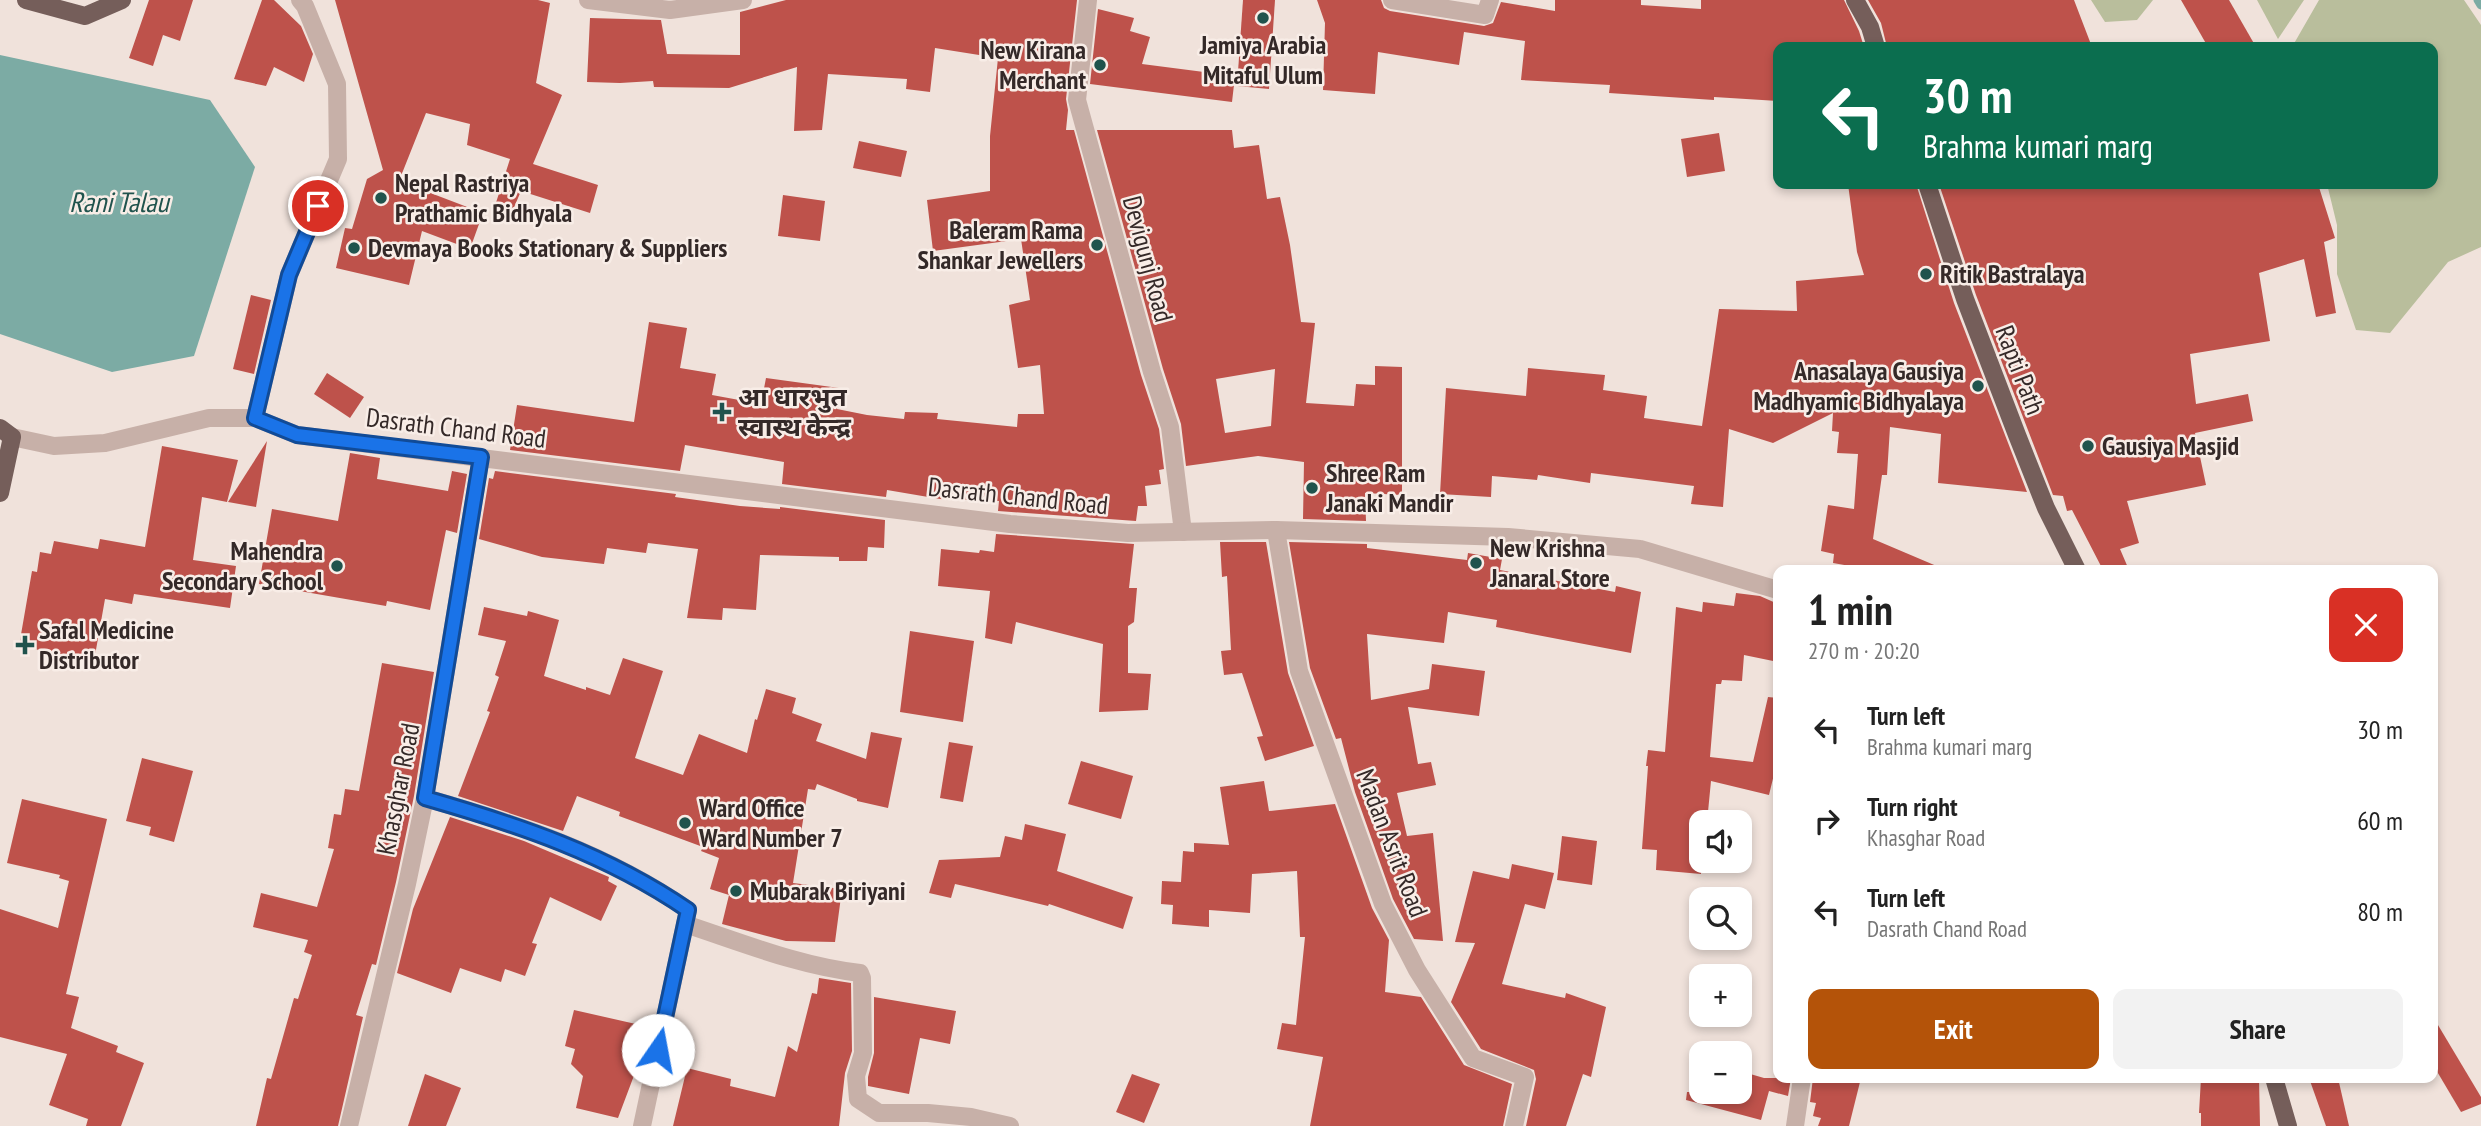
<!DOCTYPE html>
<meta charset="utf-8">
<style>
body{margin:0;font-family:"PT Sans Narrow","Noto Sans Devanagari",sans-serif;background:#f2f2f2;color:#222;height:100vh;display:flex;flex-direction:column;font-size:26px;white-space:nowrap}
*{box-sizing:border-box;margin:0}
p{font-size:23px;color:#767676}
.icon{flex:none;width:38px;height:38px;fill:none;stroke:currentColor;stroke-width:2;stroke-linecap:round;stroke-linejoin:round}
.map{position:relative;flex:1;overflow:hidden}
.panel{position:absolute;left:1773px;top:565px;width:665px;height:518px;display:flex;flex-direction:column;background:#fff;border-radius:14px;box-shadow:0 4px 10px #0003}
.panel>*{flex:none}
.hud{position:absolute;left:1773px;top:42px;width:665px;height:147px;border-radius:14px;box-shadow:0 4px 10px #0003;background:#0b6e4f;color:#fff;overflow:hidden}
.fabs{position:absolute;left:1689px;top:810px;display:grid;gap:14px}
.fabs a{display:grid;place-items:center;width:63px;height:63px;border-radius:14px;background:#fff;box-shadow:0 4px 10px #0003;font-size:35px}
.pin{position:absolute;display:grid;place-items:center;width:60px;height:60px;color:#fff;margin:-30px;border:4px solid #fff;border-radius:50%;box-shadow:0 2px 7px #0007}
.me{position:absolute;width:77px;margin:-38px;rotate:12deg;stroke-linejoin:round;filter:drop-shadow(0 0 5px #0008)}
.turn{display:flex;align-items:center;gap:24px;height:147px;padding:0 35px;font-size:32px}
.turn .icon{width:91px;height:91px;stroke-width:2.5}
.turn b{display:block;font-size:49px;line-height:60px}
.round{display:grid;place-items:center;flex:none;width:74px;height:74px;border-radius:14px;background:#f2f2f2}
.head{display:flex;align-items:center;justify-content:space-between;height:119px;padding:0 35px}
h1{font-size:42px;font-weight:800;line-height:52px}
.primary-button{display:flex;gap:14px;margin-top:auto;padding:14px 35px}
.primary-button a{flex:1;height:80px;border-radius:14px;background:#b45309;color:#fff;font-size:28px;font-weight:800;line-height:80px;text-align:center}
.primary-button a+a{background:#f2f2f2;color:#222}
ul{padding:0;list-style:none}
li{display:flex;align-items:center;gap:21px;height:91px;padding:0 35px}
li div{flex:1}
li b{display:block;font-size:26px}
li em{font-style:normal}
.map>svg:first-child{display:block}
.green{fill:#b9be9c}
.water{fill:#7caba4}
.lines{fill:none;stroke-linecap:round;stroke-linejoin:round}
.stream{stroke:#7caba4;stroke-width:9}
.building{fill:#be524b;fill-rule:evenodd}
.minor{stroke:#c7b0a8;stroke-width:18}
.major{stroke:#755e5a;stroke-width:18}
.route-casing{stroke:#114b97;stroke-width:18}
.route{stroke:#1a73e8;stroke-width:12}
.poi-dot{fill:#20534d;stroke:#f8ede7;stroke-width:2.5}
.labels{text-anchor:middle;stroke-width:5;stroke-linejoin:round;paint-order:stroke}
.poi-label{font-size:26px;font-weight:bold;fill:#342928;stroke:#f8ede7;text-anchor:start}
.street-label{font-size:26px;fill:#342928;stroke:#f8ede7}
.water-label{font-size:28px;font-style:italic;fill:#20534d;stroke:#f8ede7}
</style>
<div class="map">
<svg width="2481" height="1126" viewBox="0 0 2481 1126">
<rect width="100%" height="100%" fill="#f0e2db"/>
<g class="green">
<polygon points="2091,0 2153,0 2137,20 2105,22"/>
<polygon points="2257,0 2304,0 2278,39"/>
<polygon points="2319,0 2464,0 2481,25 2481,247 2448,262 2390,333 2356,330 2337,274 2337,225 2327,184 2432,184 2432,47 2292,47"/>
</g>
<polygon class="water" points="0,55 210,100 255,167 194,356 112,372 0,334"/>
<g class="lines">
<polyline class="stream" points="2478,0 2481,5"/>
</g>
<g class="building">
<polygon points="149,0 193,0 180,41 163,35 153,66 129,58"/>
<polygon points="262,0 274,0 301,26 313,54 304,82 274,67 266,86 234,79"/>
<polygon points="335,0 538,0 550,3 536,83 562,95 533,164 598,185 590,213 521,191 509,219 493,212 510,159 467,145 470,124 426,113 399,181 483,213 470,249 422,231 409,285 336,268 345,228 352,229 367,179 383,170"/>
<polygon points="786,0 1077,0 1066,99 1068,110 1066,130 1074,130 1141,375 1159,429 1164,469 1159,470 1161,484 1145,486 1147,506 1138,506 1136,521 998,511 999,501 940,499 887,490 886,497 782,484 784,462 685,445 680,471 510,450 517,405 634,422 649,322 687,328 680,368 716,374 712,395 761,404 766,378 839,388 837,409 867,415 904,419 905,412 938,413 937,419 1017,427 1018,414 1044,414 1040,365 1018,368 1009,305 1030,300 1021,239 933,251 927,200 990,191 990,136 998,58 935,48 930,92 906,89 907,79 828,74 822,130 794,131 797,67 729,88 654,87 653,81 620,83 587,82 590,18 661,20 667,54 740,55 740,12"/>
<polygon points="1243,0 1275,0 1269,89 1237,86"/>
<polygon points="1317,0 1381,0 1384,8 1390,11 1484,26 1493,23 1501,2 1555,11 1555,0 1641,0 1641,5 1701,9 1701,0 1844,0 1859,31 1864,47 1778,47 1778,101 1714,97 1714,100 1609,93 1610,85 1521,80 1525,41 1464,32 1459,65 1378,52 1375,94 1323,90 1325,23"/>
<polygon points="1868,0 2074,0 2092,47 1887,47 1881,23"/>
<polygon points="2181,0 2229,0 2256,47 2208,47"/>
<polygon points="1098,9 1134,18 1130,31 1150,37 1142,64 1235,76 1232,102 1090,84"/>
<path d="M1097 130H1232L1234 148 1259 145 1267 199 1280 197 1290 245 1301 322 1315 323 1306 403 1354 406 1356 384 1375 385V366L1402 367V495L1365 493 1366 521 1303 519 1304 462 1258 456 1186 466 1181 424 1163 369ZM1275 369 1271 426 1225 433 1216 379Z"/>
<polygon points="1719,133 1725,171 1687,177 1681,139"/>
<polygon points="859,141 907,151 901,177 853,168"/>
<polygon points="1848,184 1916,184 1954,303 2027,492 1938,483 1941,434 1890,427 1887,475 1882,475 1873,539 1946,570 1883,570 1869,568 1868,570 1850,570 1850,566 1833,563 1834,554 1821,551 1828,505 1854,509 1858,454 1837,453 1839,432 1832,431 1833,413 1773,443 1729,429 1723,507 1691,504 1694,486 1591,473 1590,483 1538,475 1537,480 1492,476 1491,497 1440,494 1446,388 1526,396 1528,368 1605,375 1603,390 1647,396 1644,418 1702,426 1719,309 1797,311 1796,281 1864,275 1857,252"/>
<polygon points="1939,184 2318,184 2335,238 2324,242 2336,313 2316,317 2304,259 2259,273 2270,341 2190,354 2196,404 2248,394 2253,421 2195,433 2206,485 2127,501 2139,543 2120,549 2129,570 2103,570 2072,510 2067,511 2063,496 2053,495 1976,295"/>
<polygon points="783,195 825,201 820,241 778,236"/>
<polygon points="251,295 271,300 254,374 233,369"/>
<polygon points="327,373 364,397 350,418 314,394"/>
<polygon points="267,441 256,507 228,502"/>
<polygon points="162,446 238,460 227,502 202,497 193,560 236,566 230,608 134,594 132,604 105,599 94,661 19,646 32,571 37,572 40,552 51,554 54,541 98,549 100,539 145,547"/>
<polygon points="350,453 380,458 377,479 448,491 452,471 467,474 457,533 446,530 430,610 387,601 386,606 259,584 272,509 338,521"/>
<polygon points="495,471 676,494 675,497 740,506 780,509 780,507 885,520 884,548 868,547 867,561 839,561 839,557 760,555 756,610 723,608 722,620 687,618 698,549 648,543 646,553 607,548 604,564 542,557 479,539 489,478 493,479"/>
<polygon points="996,534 1134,544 1129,588 1137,588 1134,622 1128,626 1128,673 1151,674 1148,710 1099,712 1103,644 1016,622 1012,644 985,638 990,591 938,586 941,549 979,553 980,550 994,552"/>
<polygon points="1220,542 1266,542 1288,673 1314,746 1265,761 1257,737 1263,736 1242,673 1224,675 1221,651 1231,650 1227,576 1222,577"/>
<polygon points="1289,542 1367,544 1367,548 1467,560 1468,553 1502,559 1500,570 1615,592 1616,586 1641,592 1631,653 1496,627 1497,620 1448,612 1444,643 1367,634 1371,700 1429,689 1432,664 1485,671 1479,716 1408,707 1418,764 1431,762 1436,785 1397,793 1407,836 1433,833 1443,941 1414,939 1393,899 1355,792 1341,738 1336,739 1310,668"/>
<polygon points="1736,593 1760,596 1778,604 1778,662 1744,655 1742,681 1722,680 1721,684 1716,684 1710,757 1753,762 1768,697 1778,698 1778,758 1769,795 1711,781 1707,822 1701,822 1701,874 1656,870 1657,850 1642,849 1648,766 1646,766 1648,750 1665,752 1676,607 1702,612 1703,602 1734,606"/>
<polygon points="484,607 527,616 528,611 559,620 544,676 586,690 586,687 610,695 623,658 663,671 635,758 683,775 699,734 747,753 755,719 757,720 766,689 796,698 792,713 822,724 816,741 866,759 871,732 902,738 888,808 857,801 857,799 817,784 815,790 808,789 793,883 842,889 835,942 786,941 722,924 729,895 710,889 719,858 701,851 703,847 619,816 620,812 577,796 563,831 458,796 490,712 487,711 499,677 495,675 506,641 478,635"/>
<polygon points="910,631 974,641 963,722 900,712"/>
<polygon points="382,663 434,672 414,796 396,882 376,965 372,964 356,1015 363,1017 338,1126 256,1126 267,1078 271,1079 294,998 298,999 312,955 304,952 308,940 253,927 261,893 317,907 334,849 328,848 334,814 341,815 345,789 359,791"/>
<polygon points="949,742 973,746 963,802 940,798"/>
<polygon points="142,758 193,771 174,842 149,835 151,827 126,821"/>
<polygon points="1081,761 1133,776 1121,819 1068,804"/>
<polygon points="1264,781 1269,811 1335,804 1372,908 1389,940 1385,992 1421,997 1464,1065 1512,1084 1503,1126 1310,1126 1323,1057 1277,1049 1282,1023 1296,1025 1305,937 1300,937 1297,871 1252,874 1250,913 1209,910 1209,927 1172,924 1173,905 1161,904 1162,881 1181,882 1183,851 1194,852 1194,843 1229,845 1220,787"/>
<polygon points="22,799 107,819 66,994 79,997 71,1028 118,1046 116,1052 144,1063 121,1126 86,1126 88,1119 49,1105 67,1054 0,1037 0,909 58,928 69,881 59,878 60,875 7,863"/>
<polygon points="450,817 524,841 609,877 608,881 617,886 601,921 550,897 532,943 537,944 525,976 505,969 501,982 460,968 451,993 397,973 413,909"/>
<polygon points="1025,824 1066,834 1057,871 1133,897 1123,929 1049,904 1048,906 973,888 955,884 951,898 929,893 939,860 1000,857 1005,836 1022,840"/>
<polygon points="1562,836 1597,841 1592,885 1557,880"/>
<polygon points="1512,864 1554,873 1545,909 1525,904 1502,984 1565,998 1566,993 1606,1007 1591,1077 1583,1074 1566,1126 1526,1126 1536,1079 1534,1070 1481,1049 1451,1002 1475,943 1455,942 1473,871 1509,879"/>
<polygon points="819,978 851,983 852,1051 845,1073 839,1126 673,1126 687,1068 731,1079 730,1086 775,1097 788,1046 797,1052 812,993 817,994"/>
<polygon points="874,997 956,1011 950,1044 920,1038 909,1094 868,1086 868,1077 874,1053"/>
<polygon points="574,1010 649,1027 644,1049 618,1118 576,1108 583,1076 571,1064 575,1049 565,1046"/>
<polygon points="2432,1015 2481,1097 2481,1104 2461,1112 2432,1063"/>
<polygon points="1740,1071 1764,1078 1791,1078 1788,1096 1769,1091 1761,1120 1686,1100 1687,1092 1740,1092"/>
<polygon points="425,1074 461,1088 446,1126 408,1126"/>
<polygon points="1132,1074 1160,1084 1144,1123 1116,1112"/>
<polygon points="1813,1078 1861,1078 1849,1126 1818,1126 1821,1118 1813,1116 1816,1103 1810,1102"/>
<polygon points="2201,1078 2259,1078 2260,1126 2201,1126 2201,1113 2199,1113"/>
<polygon points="2309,1078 2338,1078 2349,1126 2326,1126"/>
</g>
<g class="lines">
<g class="minor">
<polyline points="588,0 670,10 743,0"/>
<polyline points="1088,0 1077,100 1152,372 1170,427 1183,532"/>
<polyline points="1392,0 1485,15 1490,0"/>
<polyline points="255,418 289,275 338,159 337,84 305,6 300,0"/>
<polyline points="12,437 54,446 105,443 209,418 255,418 297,435 1010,524 1128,533 1276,530 1508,537 1640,549 1778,590"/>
<polyline points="1276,530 1299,671 1383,904 1417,970 1473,1058 1525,1077 1514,1126"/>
<path d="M425 798C518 824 608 854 688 910L642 1126"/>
<path d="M685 924C743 943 799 966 860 973L862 978 863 1053 856 1076 858 1099 879 1113H928L971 1117 1010 1126"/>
<polyline points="349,1126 407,884 425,798 481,457"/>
<polyline points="1795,1126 1802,1078"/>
</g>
<g class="major">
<polyline points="26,0 85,16 122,0"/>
<polyline points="1855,0 1870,27 1876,47"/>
<polyline points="1927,184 1965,299 2017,435 2046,508 2077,570"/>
<polyline points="0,428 12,437 0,493"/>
<polyline points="2274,1078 2288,1126"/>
</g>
</g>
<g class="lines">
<defs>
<path id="route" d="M318 206 289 275 255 418 297 435 481 457 425 798C519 825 606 854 688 910L658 1050"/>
</defs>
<use href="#route" class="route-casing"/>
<use href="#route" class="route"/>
</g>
<g class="poi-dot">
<circle cx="1263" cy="18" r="7"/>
<circle cx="1100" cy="65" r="7"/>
<circle cx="381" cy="198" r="7"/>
<circle cx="1097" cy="245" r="7"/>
<circle cx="354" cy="248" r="7"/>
<circle cx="1926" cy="274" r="7"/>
<circle cx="1978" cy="386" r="7"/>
<path d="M718.5 401.5h7v7h7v7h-7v7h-7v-7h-7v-7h7z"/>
<circle cx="2088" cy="446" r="7"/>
<circle cx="1312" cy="488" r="7"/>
<circle cx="1476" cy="563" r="7"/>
<circle cx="337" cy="566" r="7"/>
<path d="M21.5 634.5h7v7h7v7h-7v7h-7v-7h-7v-7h7z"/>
<circle cx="685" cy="823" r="7"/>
<circle cx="736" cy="891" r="7"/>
</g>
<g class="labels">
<g class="poi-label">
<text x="1263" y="54" text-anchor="middle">Jamiya Arabia<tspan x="1263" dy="30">Mitaful Ulum</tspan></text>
<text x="1086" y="59" text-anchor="end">New Kirana<tspan x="1086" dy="30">Merchant</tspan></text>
<text x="395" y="192">Nepal Rastriya<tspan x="395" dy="30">Prathamic Bidhyala</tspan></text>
<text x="1083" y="239" text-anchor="end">Baleram Rama<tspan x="1083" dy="30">Shankar Jewellers</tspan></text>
<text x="368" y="257">Devmaya Books Stationary &amp; Suppliers</text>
<text x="1940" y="283">Ritik Bastralaya</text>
<text x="1964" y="380" text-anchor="end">Anasalaya Gausiya<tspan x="1964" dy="30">Madhyamic Bidhyalaya</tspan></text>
<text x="738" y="406">आ धारभुत<tspan x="738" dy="30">स्वास्थ केन्द्र</tspan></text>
<text x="2102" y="455">Gausiya Masjid</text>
<text x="1326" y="482">Shree Ram<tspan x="1326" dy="30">Janaki Mandir</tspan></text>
<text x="1490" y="557">New Krishna<tspan x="1490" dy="30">Janaral Store</tspan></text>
<text x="323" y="560" text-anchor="end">Mahendra<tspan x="323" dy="30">Secondary School</tspan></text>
<text x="39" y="639">Safal Medicine<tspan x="39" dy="30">Distributor</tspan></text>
<text x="699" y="817">Ward Office<tspan x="699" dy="30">Ward Number 7</tspan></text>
<text x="750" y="900">Mubarak Biriyani</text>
</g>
<g class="street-label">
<text transform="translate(1148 259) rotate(75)" y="9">Devigunj Road</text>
<text transform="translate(2020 370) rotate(69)" y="9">Rapti Path</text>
<text transform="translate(456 428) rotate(7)" y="9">Dasrath Chand Road</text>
<text transform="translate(1018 496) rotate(6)" y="9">Dasrath Chand Road</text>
<text transform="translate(398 789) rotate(-79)" y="9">Khasghar Road</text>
<text transform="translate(1392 843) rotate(69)" y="9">Madan Asrit Road</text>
</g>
<g class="water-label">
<text x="119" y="212">Rani Talau</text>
</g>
</g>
</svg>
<div class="fabs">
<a><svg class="icon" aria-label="sound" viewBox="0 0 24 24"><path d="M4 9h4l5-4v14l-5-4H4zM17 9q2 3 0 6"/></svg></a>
<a><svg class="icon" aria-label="search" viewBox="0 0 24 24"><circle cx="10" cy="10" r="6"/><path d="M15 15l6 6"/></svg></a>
<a>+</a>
<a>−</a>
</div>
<div class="pin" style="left:318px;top:206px;background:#d93025"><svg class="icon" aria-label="arrive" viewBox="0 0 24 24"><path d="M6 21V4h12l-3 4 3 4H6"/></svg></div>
<svg class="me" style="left:658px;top:1050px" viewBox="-20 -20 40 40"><circle r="19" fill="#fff"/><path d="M0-13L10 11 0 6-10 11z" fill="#1a73e8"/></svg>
<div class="hud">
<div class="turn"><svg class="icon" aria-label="left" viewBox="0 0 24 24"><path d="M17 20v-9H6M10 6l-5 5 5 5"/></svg><div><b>30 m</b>Brahma kumari marg</div></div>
</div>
<section class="panel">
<div class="head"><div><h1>1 min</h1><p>270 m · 20:20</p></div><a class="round" style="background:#d93025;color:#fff"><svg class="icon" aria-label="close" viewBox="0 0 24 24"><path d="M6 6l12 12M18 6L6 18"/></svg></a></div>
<ul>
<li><svg class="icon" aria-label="left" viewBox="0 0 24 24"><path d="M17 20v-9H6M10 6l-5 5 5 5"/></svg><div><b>Turn left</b><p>Brahma kumari marg</p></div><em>30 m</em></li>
<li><svg class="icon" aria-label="right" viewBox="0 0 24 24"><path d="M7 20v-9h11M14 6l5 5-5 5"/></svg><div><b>Turn right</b><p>Khasghar Road</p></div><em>60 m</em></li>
<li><svg class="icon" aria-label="left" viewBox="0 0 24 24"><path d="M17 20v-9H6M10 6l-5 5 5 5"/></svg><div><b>Turn left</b><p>Dasrath Chand Road</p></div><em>80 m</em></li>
</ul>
<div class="primary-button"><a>Exit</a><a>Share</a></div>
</section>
</div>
